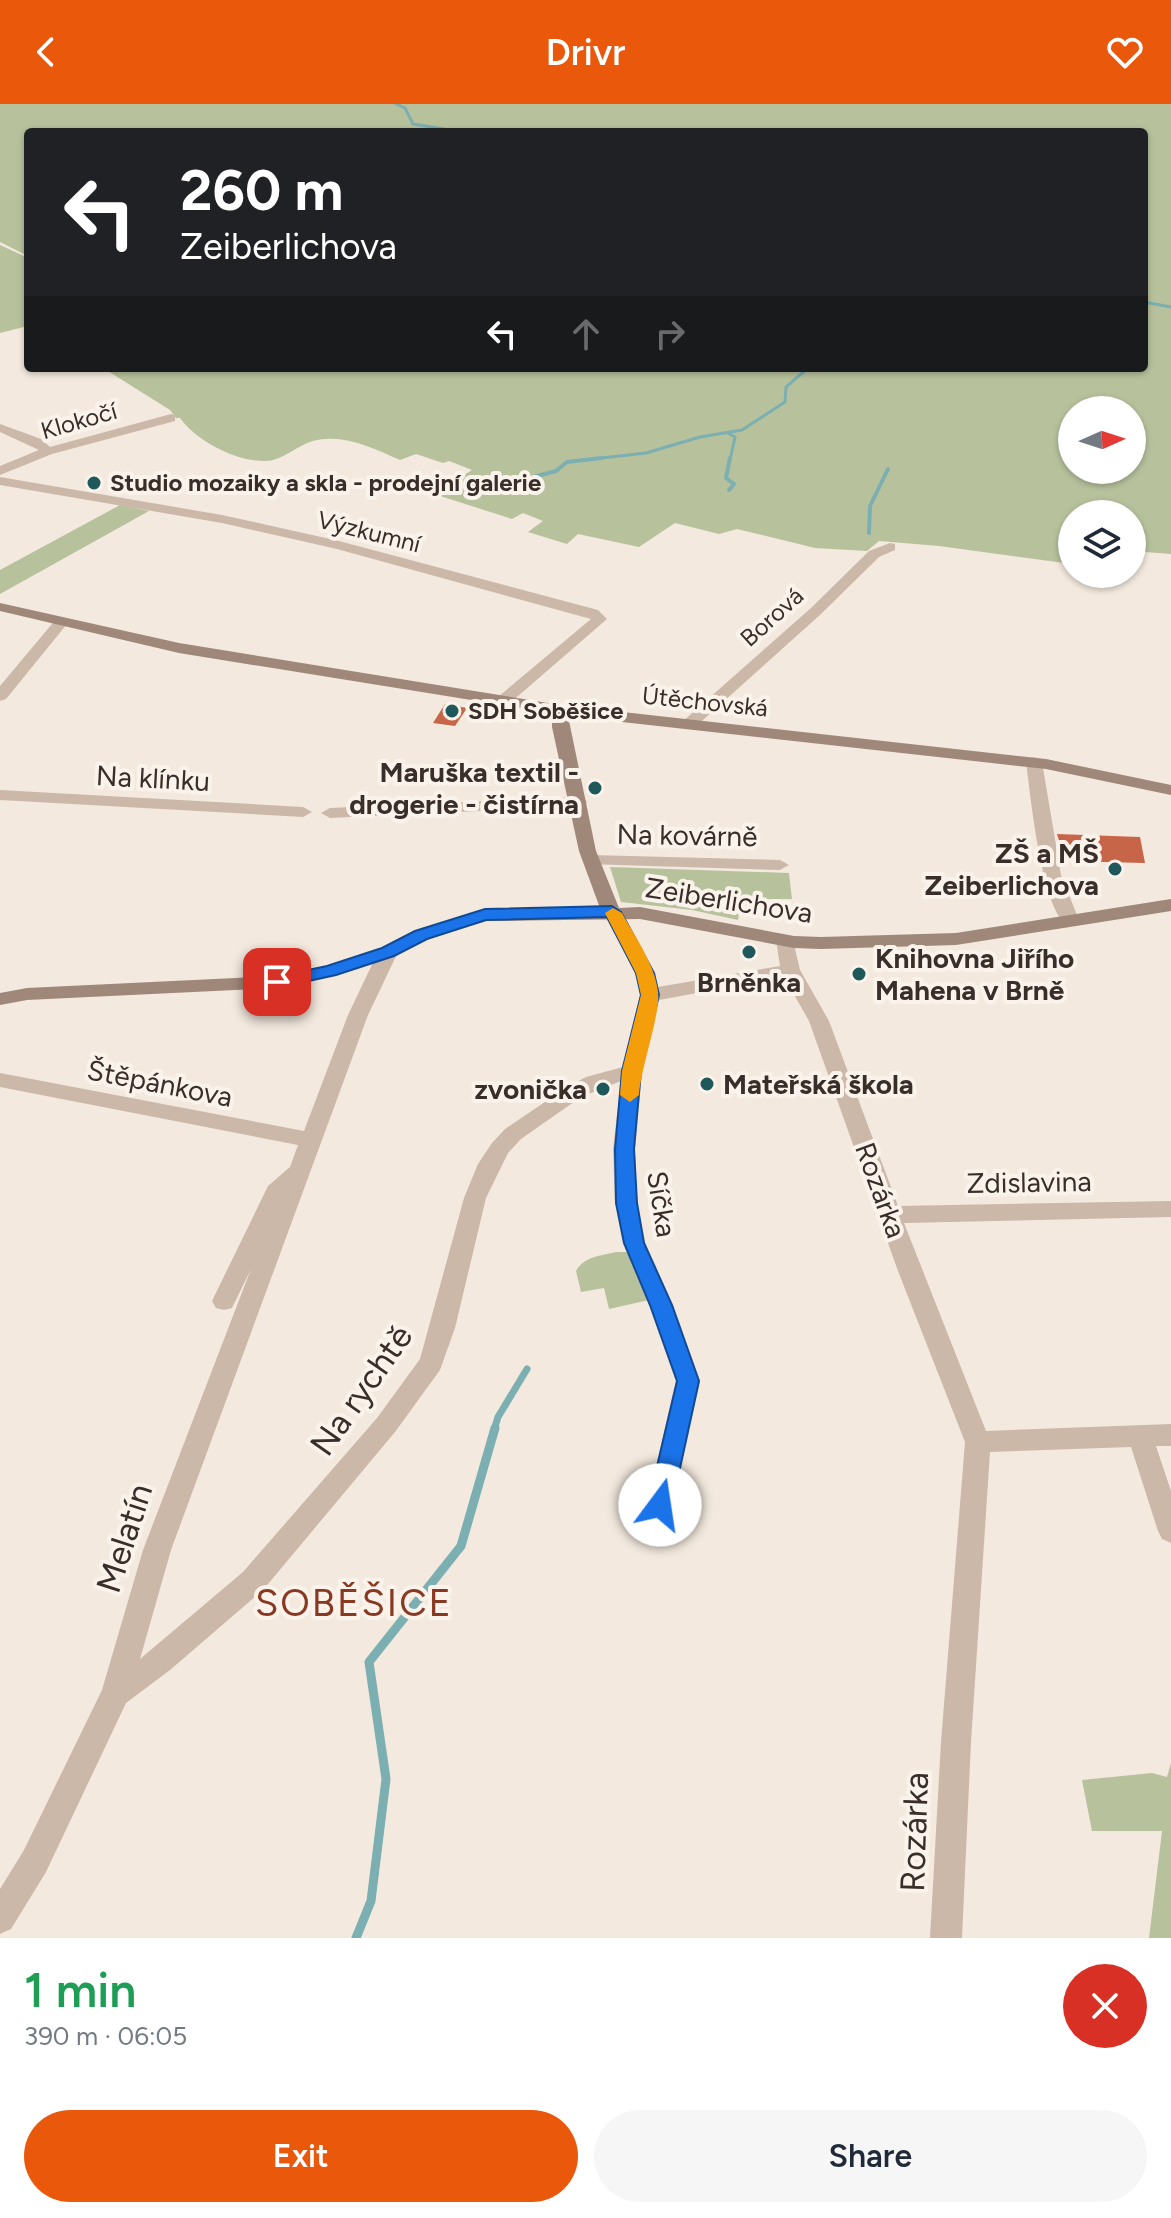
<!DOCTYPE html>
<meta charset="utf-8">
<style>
body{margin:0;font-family:Figtree,sans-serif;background:#f6f6f7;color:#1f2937;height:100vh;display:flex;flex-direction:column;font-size:30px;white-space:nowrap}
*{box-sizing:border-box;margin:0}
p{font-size:26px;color:#747a83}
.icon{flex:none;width:44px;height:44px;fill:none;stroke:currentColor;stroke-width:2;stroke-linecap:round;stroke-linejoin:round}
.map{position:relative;height:1834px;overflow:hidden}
.panel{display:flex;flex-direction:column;background:#fff;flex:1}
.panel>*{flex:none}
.banner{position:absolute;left:24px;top:24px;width:1124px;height:244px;border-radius:8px;box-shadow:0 2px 6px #0004;background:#202124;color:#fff;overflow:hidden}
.needle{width:52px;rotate:87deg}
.tools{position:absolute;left:1058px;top:292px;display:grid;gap:16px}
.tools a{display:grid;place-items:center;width:88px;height:88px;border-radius:50%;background:#fff;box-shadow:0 2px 6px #0004;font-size:40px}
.pin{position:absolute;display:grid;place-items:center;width:68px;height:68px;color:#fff;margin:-34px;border-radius:16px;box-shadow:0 4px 12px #0006}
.me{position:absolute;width:88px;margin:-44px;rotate:14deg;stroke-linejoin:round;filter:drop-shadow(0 0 6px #0008)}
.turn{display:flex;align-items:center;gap:28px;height:168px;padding:0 24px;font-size:36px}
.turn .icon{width:104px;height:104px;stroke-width:2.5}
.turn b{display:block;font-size:56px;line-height:68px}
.lanes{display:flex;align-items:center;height:76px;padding:0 24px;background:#0003;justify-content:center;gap:40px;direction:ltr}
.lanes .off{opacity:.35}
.round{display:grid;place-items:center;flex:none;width:84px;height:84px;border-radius:42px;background:#f6f6f7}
.summary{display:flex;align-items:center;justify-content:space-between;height:136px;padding:0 24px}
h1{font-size:48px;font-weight:600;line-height:60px;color:#1e9e55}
.primary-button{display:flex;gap:16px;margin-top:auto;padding:16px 24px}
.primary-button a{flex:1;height:92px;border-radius:48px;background:#ea580c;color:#fff;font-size:32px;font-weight:600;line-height:92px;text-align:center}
.primary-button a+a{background:#f6f6f7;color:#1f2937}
header{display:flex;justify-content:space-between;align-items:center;height:104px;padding:0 24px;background:#ea580c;color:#fff;font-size:36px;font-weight:600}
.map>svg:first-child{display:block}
.green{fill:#b7c29d;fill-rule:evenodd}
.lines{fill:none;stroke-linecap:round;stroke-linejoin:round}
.stream-far3{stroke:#7cafb1;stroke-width:3}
.stream-far2{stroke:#7cafb1;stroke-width:4}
.stream-far1{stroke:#7cafb1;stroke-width:7}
.stream{stroke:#7cafb1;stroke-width:9}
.building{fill:#c76548}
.street{fill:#cbb8a9;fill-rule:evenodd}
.secondary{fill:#9f877a;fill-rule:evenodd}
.route{fill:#1a73e8;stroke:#114b97;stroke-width:2}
.slow{fill:#f59e0b}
.poi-dot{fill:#1e585b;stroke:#faf3eb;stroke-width:3}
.labels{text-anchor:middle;stroke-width:8;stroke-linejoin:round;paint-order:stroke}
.far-street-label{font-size:24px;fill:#392e29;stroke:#faf3eb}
.far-poi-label{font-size:24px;font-weight:bold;fill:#392e29;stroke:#faf3eb;text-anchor:start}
.poi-label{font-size:28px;font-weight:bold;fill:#392e29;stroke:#faf3eb;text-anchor:end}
.street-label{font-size:28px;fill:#392e29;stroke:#faf3eb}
.near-street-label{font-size:34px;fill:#392e29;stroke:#faf3eb}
.near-quarter-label{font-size:38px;letter-spacing:2px;fill:#893821;stroke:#faf3eb}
</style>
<header><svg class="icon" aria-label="back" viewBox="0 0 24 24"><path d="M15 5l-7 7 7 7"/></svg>Drivr<svg class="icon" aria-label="heart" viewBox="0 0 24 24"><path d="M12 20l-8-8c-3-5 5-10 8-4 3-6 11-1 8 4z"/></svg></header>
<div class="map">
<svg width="1171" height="1834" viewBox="0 0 1171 1834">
<rect width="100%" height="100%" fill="#f3e9de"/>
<g class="green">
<path d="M0 0H1171V450L1132 447V410H1072V460L939 442 879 437 867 447 815 444 737 425 719 430 675 419 639 443 578 430 567 440 528 428 543 417 523 409 512 415 434 390 472 366 449 357 443 359 416 350 400 356C375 345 346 330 317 336 300 339 282 357 266 357 237 358 196 337 180 314H176L170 306 103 264H1144V28H28V152L0 138ZM1072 306H1132V366H1072Z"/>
<polygon points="0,141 28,154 28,222 0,229"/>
<polygon points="120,401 149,407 0,490 0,466"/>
<polygon points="610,763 789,769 792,795 741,795 738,816 692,806 621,798"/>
<path d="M616 1148H628L649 1196 609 1205 604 1184 581 1188 576 1167C585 1152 600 1152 616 1148Z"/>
<polygon points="1171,1659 1171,1834 1149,1834 1162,1727 1092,1727 1082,1676 1152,1669 1167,1673"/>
</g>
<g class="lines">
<g class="stream-far3">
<polyline points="396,0 405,4 413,20 462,28"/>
<polyline points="1144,198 1171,203"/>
<polyline points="728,329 735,333 730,356"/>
<polyline points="584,356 646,349 700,333 742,326 785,298 786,283 808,264"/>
</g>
<g class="stream-far2">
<polyline points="518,377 556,367 567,358 602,354"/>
<polyline points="729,386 734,380 726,374 730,354"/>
<polyline points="869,429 870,402 888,365"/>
</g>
<polyline class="stream-far1" points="494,1326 498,1313 527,1265"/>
<polyline class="stream" points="356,1834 371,1797 386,1675 369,1558 461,1442 495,1324"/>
</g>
<g class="building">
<polygon points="445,600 467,604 455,622 433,619"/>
<polygon points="1057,730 1140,733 1145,759 1065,757"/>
</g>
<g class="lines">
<g class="street">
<polygon points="171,310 175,311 175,317 52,350 0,371 0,362 39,346 0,328 0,320 41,335 50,343"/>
<polygon points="0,373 222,411 339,437 598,506 607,515 510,599 498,599 498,593 591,515 337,445 222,419 0,381"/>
<polygon points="890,439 895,440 895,446 879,453 821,510 694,624 682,624 682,618 811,504 869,447"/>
<polygon points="62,513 69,517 67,520 6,595 0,597 0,582 57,514"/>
<path d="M1034 653 1042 658 1061 771 1079 816 1070 822C1042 815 1030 686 1026 658Z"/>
<polygon points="0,686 303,703 312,708 303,713 0,696"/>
<polygon points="578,693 584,694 587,698 584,702 330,714 321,709 330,704"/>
<polygon points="591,751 780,756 789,761 780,766 585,760 582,756"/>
<polygon points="612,802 621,808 655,869 658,883 780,862 776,836 778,832 792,832 800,866 829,917 898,1102 1171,1097 1171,1113 904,1119 986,1327 1171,1320 1171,1342 1156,1342 1171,1387 1171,1439 1162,1435 1158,1427 1131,1343 990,1348 971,1638 962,1834 930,1834 941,1638 965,1338 898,1167 809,917 784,873 659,896 642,967 635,1045 637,1099 645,1139 673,1201 700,1277 669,1409 660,1412 651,1409 647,1401 676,1277 649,1201 623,1139 615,1099 613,1045 621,977 581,993 521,1035 508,1049 486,1094 455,1224 440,1266 395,1328 263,1486 170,1566 126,1599 46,1768 11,1825 0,1830 0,1785 24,1746 102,1586 143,1446 251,1165 232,1204 224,1206 216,1204 212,1197 268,1082 290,1063 298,1041 0,983 0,969 304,1027 348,911 378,848 388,842 398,848 368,911 171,1446 140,1555 243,1468 377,1314 420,1255 464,1094 478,1060 492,1039 505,1025 567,983 586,973 623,963 640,891 635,869 603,808"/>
</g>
<polygon class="secondary" points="0,499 179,539 560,601 1046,655 1171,681 1171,691 1046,665 568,612 596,747 619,804 640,803 794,832 821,833 956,829 1171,795 1171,807 956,841 821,845 794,844 640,815 486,817 428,835 395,852 337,871 277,884 27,896 0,901 0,889 27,884 277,872 326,862 381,844 414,827 485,805 600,804 579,747 552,623 552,609 179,549 0,507"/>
</g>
<polygon class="route" points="612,802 621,808 654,869 659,891 641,967 634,1045 637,1099 644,1139 672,1201 699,1277 672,1401 669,1408 660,1411 651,1408 648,1401 677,1277 650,1201 624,1139 616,1099 615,1045 622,967 641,891 636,869 607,813 486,816 427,835 394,852 336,871 277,884 268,878 271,874 327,862 382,844 415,827 485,805"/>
<path class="slow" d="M613 804 622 809C635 833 655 860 658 888 661 908 641 963 639 991L630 998 620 991 622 967 641 891 636 869 605 809Z"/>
<g class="poi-dot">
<circle cx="94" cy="379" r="8"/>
<circle cx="452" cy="607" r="8"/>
<circle cx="595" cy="684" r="8"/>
<circle cx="1115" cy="765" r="8"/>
<circle cx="749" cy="848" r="8"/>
<circle cx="859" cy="870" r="8"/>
<circle cx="707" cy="980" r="8"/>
<circle cx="603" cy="985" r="8"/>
</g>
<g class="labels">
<g class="far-street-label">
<text transform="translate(79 317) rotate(-16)" y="8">Klokočí</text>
<text transform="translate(369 428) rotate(14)" y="8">Výzkumní</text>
<text transform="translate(772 513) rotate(-42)" y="8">Borová</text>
<text transform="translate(705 598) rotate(6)" y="8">Útěchovská</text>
</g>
<g class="far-poi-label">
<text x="110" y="387">Studio mozaiky a skla - prodejní galerie</text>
<text x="468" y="615">SDH Soběšice</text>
</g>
<g class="poi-label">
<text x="579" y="678">Maruška textil -<tspan x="579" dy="32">drogerie - čistírna</tspan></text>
<text x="1099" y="759">ZŠ a MŠ<tspan x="1099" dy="32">Zeiberlichova</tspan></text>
<text x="875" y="864" text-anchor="start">Knihovna Jiřího<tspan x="875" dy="32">Mahena v Brně</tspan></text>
<text x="749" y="888" text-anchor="middle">Brněnka</text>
<text x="723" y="990" text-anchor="start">Mateřská škola</text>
<text x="587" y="995">zvonička</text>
</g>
<g class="street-label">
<text transform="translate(153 674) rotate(3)" y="10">Na klínku</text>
<text transform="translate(687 731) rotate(1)" y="10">Na kovárně</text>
<text transform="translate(729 796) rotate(9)" y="10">Zeiberlichova</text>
<text transform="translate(160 979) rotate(11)" y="10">Štěpánkova</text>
<text transform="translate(1029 1078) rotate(-1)" y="10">Zdislavina</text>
<text transform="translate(881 1086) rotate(70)" y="10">Rozárka</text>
<text transform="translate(662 1100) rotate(81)" y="10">Síčka</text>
</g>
<g class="near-street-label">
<text transform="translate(361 1286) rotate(-55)" y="12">Na rychtě</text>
<text transform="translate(124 1434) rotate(-72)" y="12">Melatín</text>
<text transform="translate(914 1728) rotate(-88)" y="12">Rozárka</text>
</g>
<g class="near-quarter-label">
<text x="354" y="1512">SOBĚŠICE</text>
</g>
</g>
</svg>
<div class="tools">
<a><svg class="needle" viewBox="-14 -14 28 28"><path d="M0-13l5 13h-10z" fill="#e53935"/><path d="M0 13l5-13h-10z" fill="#747a83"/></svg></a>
<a><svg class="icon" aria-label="layers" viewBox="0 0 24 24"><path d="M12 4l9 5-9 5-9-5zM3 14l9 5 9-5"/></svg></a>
</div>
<div class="pin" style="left:277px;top:878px;background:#d93025"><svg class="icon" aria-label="arrive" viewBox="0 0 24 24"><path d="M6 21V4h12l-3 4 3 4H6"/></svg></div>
<svg class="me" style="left:660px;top:1401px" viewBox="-20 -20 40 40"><circle r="19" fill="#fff"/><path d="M0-13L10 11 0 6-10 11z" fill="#1a73e8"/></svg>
<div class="banner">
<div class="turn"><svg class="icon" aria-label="left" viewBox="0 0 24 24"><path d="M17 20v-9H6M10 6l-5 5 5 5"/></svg><div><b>260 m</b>Zeiberlichova</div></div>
<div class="lanes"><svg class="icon" aria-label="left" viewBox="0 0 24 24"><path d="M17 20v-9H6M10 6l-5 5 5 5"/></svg><svg class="icon off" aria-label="ahead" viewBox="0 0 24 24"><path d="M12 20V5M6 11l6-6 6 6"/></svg><svg class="icon off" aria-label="right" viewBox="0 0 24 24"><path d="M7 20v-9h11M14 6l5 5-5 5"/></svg></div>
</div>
</div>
<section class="panel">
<div class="summary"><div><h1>1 min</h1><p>390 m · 06:05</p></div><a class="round" style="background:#d93025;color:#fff"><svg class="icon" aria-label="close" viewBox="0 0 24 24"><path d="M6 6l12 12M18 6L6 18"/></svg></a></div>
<div class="primary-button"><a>Exit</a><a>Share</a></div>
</section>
